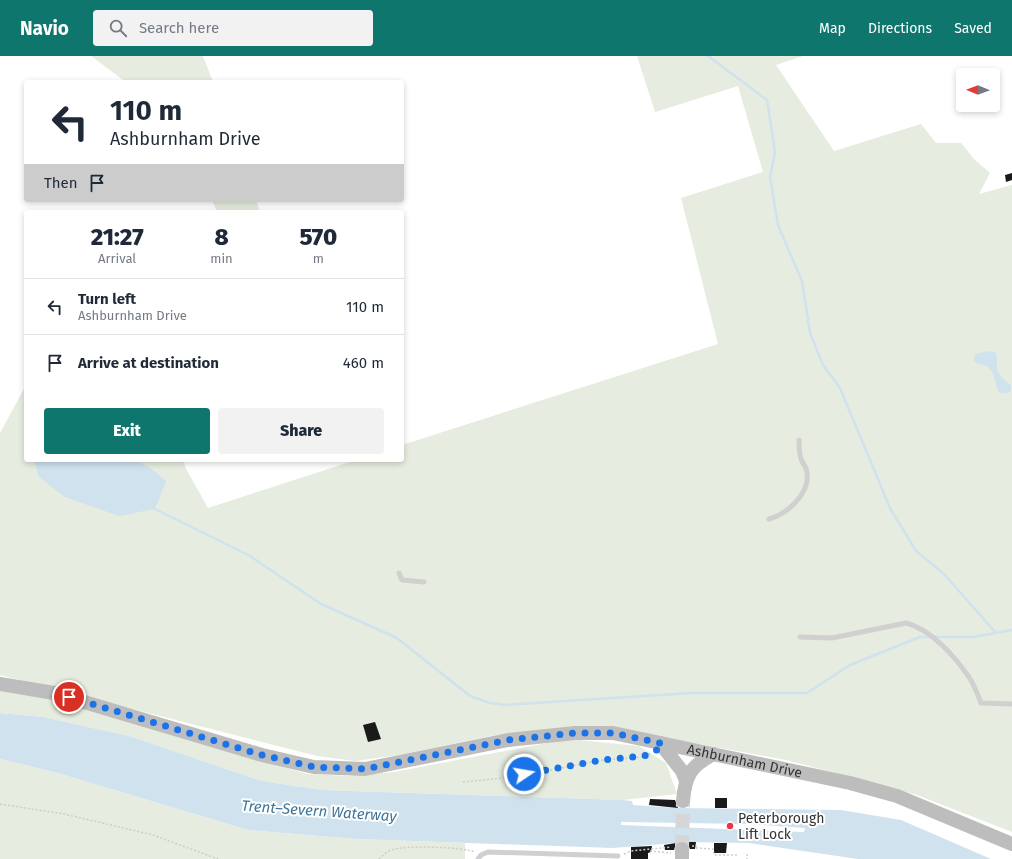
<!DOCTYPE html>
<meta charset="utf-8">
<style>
body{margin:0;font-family:"Fira Sans",sans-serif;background:#f2f2f3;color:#1f2937;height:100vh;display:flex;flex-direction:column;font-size:15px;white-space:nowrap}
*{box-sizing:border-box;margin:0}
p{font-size:13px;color:#747a83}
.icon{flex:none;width:22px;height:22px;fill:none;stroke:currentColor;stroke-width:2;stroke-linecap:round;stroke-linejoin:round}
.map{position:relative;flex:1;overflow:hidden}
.side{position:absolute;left:24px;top:154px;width:380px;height:252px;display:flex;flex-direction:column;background:#fff;border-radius:4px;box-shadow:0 2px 6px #0003}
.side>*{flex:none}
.guide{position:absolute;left:24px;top:24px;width:380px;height:122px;border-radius:4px;box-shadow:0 2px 6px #0003;background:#fff;color:#1f2937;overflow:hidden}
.needle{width:26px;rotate:271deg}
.tools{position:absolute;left:956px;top:12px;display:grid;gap:8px}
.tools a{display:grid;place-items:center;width:44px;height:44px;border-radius:4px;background:#fff;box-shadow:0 2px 6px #0003;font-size:20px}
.pin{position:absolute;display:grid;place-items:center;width:34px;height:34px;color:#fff;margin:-17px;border:2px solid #fff;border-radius:50%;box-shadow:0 1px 4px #0007}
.me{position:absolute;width:44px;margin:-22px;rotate:78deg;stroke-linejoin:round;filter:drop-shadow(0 0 3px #0008)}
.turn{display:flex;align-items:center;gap:14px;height:84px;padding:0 20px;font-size:18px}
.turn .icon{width:52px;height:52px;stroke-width:2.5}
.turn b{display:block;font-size:28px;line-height:34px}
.then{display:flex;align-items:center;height:38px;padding:0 20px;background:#0003;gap:8px;font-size:15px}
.eta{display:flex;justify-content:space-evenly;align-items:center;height:68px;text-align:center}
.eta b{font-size:24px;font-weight:800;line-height:28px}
.button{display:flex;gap:8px;margin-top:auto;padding:8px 20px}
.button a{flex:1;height:46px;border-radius:4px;background:#0f766e;color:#fff;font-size:16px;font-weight:800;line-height:46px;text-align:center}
.button a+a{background:#f2f2f3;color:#1f2937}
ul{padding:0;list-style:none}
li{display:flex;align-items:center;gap:12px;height:56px;padding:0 20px;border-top:1px solid #e0e1e3}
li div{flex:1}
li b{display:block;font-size:15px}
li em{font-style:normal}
header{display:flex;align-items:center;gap:24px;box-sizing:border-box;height:56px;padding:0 20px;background:#0f766e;color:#fff}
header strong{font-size:19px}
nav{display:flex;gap:22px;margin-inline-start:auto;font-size:14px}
.search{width:280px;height:36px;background:#f2f2f3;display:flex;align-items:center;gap:10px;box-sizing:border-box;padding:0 14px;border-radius:4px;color:#747a83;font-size:15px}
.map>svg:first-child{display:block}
.green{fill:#e6ecdf}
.water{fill:#cfe2ee;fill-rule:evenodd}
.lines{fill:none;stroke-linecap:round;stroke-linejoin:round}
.stream{stroke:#cfe2ee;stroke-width:2.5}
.building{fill:#1a1a1a}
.secondary-tunnel{stroke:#d6d6d6;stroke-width:14;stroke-dasharray:14 7;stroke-linecap:butt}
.path{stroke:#cdcdcd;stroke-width:1.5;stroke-dasharray:2 2;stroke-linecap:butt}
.lane{stroke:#d0d0d0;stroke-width:5}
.secondary{stroke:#bdbdbd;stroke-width:14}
.route{stroke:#1a73e8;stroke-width:7;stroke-dasharray:0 12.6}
.poi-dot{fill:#e63946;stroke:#fff;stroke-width:1.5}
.labels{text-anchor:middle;stroke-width:4;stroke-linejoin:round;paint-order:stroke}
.street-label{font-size:14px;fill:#333;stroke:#fff}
.poi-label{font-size:14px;fill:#333;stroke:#fff;text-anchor:start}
.water-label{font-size:15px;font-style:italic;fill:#3f7597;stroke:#fff}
</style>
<header>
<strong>Navio</strong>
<div class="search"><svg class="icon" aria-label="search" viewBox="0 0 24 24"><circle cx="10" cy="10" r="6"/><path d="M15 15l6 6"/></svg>Search here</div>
<nav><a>Map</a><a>Directions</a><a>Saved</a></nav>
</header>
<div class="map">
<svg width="1012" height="803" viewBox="0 0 1012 803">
<rect width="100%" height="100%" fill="#fff"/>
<g class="green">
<polygon points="91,0 203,0 213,26 126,26"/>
<polygon points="637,0 803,0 776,9 834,95 921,68 936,87 961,87 974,103 990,117 979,138 1012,129 1012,776 917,739 786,704 656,680 579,670 491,680 399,699 355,705 317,700 0,619 0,377 26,329 26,404 34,404 38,420 155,453 165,425 152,413 136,404 184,404 185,411 208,452 356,404 402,404 402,389 718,288 681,142 763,116 738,30 655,56"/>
<polygon points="212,144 256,144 260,156 217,156"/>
<polygon points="0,634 48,640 194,686 308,718 348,720 394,716 568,683 639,690 666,707 677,738 623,744 322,734 262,725 129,680 43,661 0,657"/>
<polygon points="0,703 54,716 248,774 356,783 465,787 465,803 0,803"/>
</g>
<g class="water">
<path d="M988 295 995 296C998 300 997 304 997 309 996 318 1005 324 1011 330V335C1007 338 1003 338 998 335 995 327 995 314 986 310 981 308 978 309 974 305L975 298Z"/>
<polygon points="34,404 136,404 152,413 166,425 155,453 119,460 65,441 38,420"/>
<path d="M0 657 43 661 129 680 262 725 322 734 623 744 632 745 633 749 676 752 841 754 901 764 991 803H858L748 787 688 786 612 792 356 783 248 774 54 716 0 703ZM621 766 748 768 805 772 804 776 621 769Z"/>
</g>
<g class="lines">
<g class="stream">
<polyline points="708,0 767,44 775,96 770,121 778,169 802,225 810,277 823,309 840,332 890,452 916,495 944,518 996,577"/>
<polyline points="155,453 250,500 321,548 397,582 470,640 490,647 506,649 691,637 807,637 850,609 920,581 930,581"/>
<polyline points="935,581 973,581 1012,574"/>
</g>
</g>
<g class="building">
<polygon points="1012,117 1012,124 1006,126 1005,119"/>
<polygon points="375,666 381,683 368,686 363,669"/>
<rect x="715" y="742" width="12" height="10"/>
<polygon points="650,743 675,744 678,752 649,749"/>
<polygon points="687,786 696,786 695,793 690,793"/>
<polygon points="676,787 674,794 665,794 664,789"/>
<polygon points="714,787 727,787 726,797 714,797"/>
<polygon points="652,790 651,796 648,797 648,803 631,803 631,791"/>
</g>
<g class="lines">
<polyline class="secondary-tunnel" points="682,793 683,745"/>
<g class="path">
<polyline points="463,726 514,721 603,704 644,701 651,697"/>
<polyline points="0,748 64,758 153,779 218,803"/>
<polyline points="692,790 697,790"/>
<polyline points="696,792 713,793 714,799 738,799"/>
<polyline points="650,795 671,797"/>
<polyline points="624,798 631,795 671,791"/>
<polyline points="747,798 747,803"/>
<path d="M379 803C382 800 387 795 392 794 404 789 463 791 475 796"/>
</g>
<g class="lane">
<path d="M769 463C787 458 810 438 807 417 807 412 803 408 801 403 799 397 799 391 799 384"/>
<polyline points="399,517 402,524 424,526"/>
<path d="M800 581 832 582 906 567C931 573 955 601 969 621 974 629 978 639 981 647L1012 648"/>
<polyline points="478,803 481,799 488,796 618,800"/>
</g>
<g class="secondary">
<path id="s1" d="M0 628 54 637 262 699 314 711 365 713 508 684 575 677H613L850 727 897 740 1012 788"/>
<polyline points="660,687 682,715 686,725"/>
<path d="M683 745C685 720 691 709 714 698"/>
<polyline points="682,793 682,803"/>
</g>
</g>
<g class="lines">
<polyline class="route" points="69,641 262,699 314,711 365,713 508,684 575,677 613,677 660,687 663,691 644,700 602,704 524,718"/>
</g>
<circle class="poi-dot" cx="730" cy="770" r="4"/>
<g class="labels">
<g class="street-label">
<text dy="5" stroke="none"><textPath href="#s1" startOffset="762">Ashburnham Drive</textPath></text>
</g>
<g class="poi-label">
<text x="738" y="767">Peterborough<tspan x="738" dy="16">Lift Lock</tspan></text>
</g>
<g class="water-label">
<text transform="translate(319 755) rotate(4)" y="5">Trent–Severn Waterway</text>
</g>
</g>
</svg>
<div class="tools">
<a><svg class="needle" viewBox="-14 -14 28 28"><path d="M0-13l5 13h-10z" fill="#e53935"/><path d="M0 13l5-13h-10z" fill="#747a83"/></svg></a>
</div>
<div class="pin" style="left:69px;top:641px;background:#d93025"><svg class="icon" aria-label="arrive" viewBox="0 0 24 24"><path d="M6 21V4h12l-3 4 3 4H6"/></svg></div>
<svg class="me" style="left:524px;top:718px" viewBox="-20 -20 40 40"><circle r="17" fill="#1a73e8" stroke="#fff" stroke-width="3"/><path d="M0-11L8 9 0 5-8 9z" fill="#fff"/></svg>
<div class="guide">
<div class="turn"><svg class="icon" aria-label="left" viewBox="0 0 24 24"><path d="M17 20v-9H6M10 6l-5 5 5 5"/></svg><div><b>110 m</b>Ashburnham Drive</div></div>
<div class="then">Then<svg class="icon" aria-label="arrive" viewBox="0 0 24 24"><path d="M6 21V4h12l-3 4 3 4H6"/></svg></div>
</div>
<section class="side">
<div class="eta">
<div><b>21:27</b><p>Arrival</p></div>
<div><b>8</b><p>min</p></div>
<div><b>570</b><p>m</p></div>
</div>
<ul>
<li><svg class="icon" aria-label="left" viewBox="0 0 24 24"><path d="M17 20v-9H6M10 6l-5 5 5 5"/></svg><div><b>Turn left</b><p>Ashburnham Drive</p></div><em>110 m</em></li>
<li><svg class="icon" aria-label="arrive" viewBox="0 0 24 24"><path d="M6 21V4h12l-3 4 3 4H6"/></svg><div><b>Arrive at destination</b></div><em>460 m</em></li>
</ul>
<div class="button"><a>Exit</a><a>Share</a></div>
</section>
</div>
